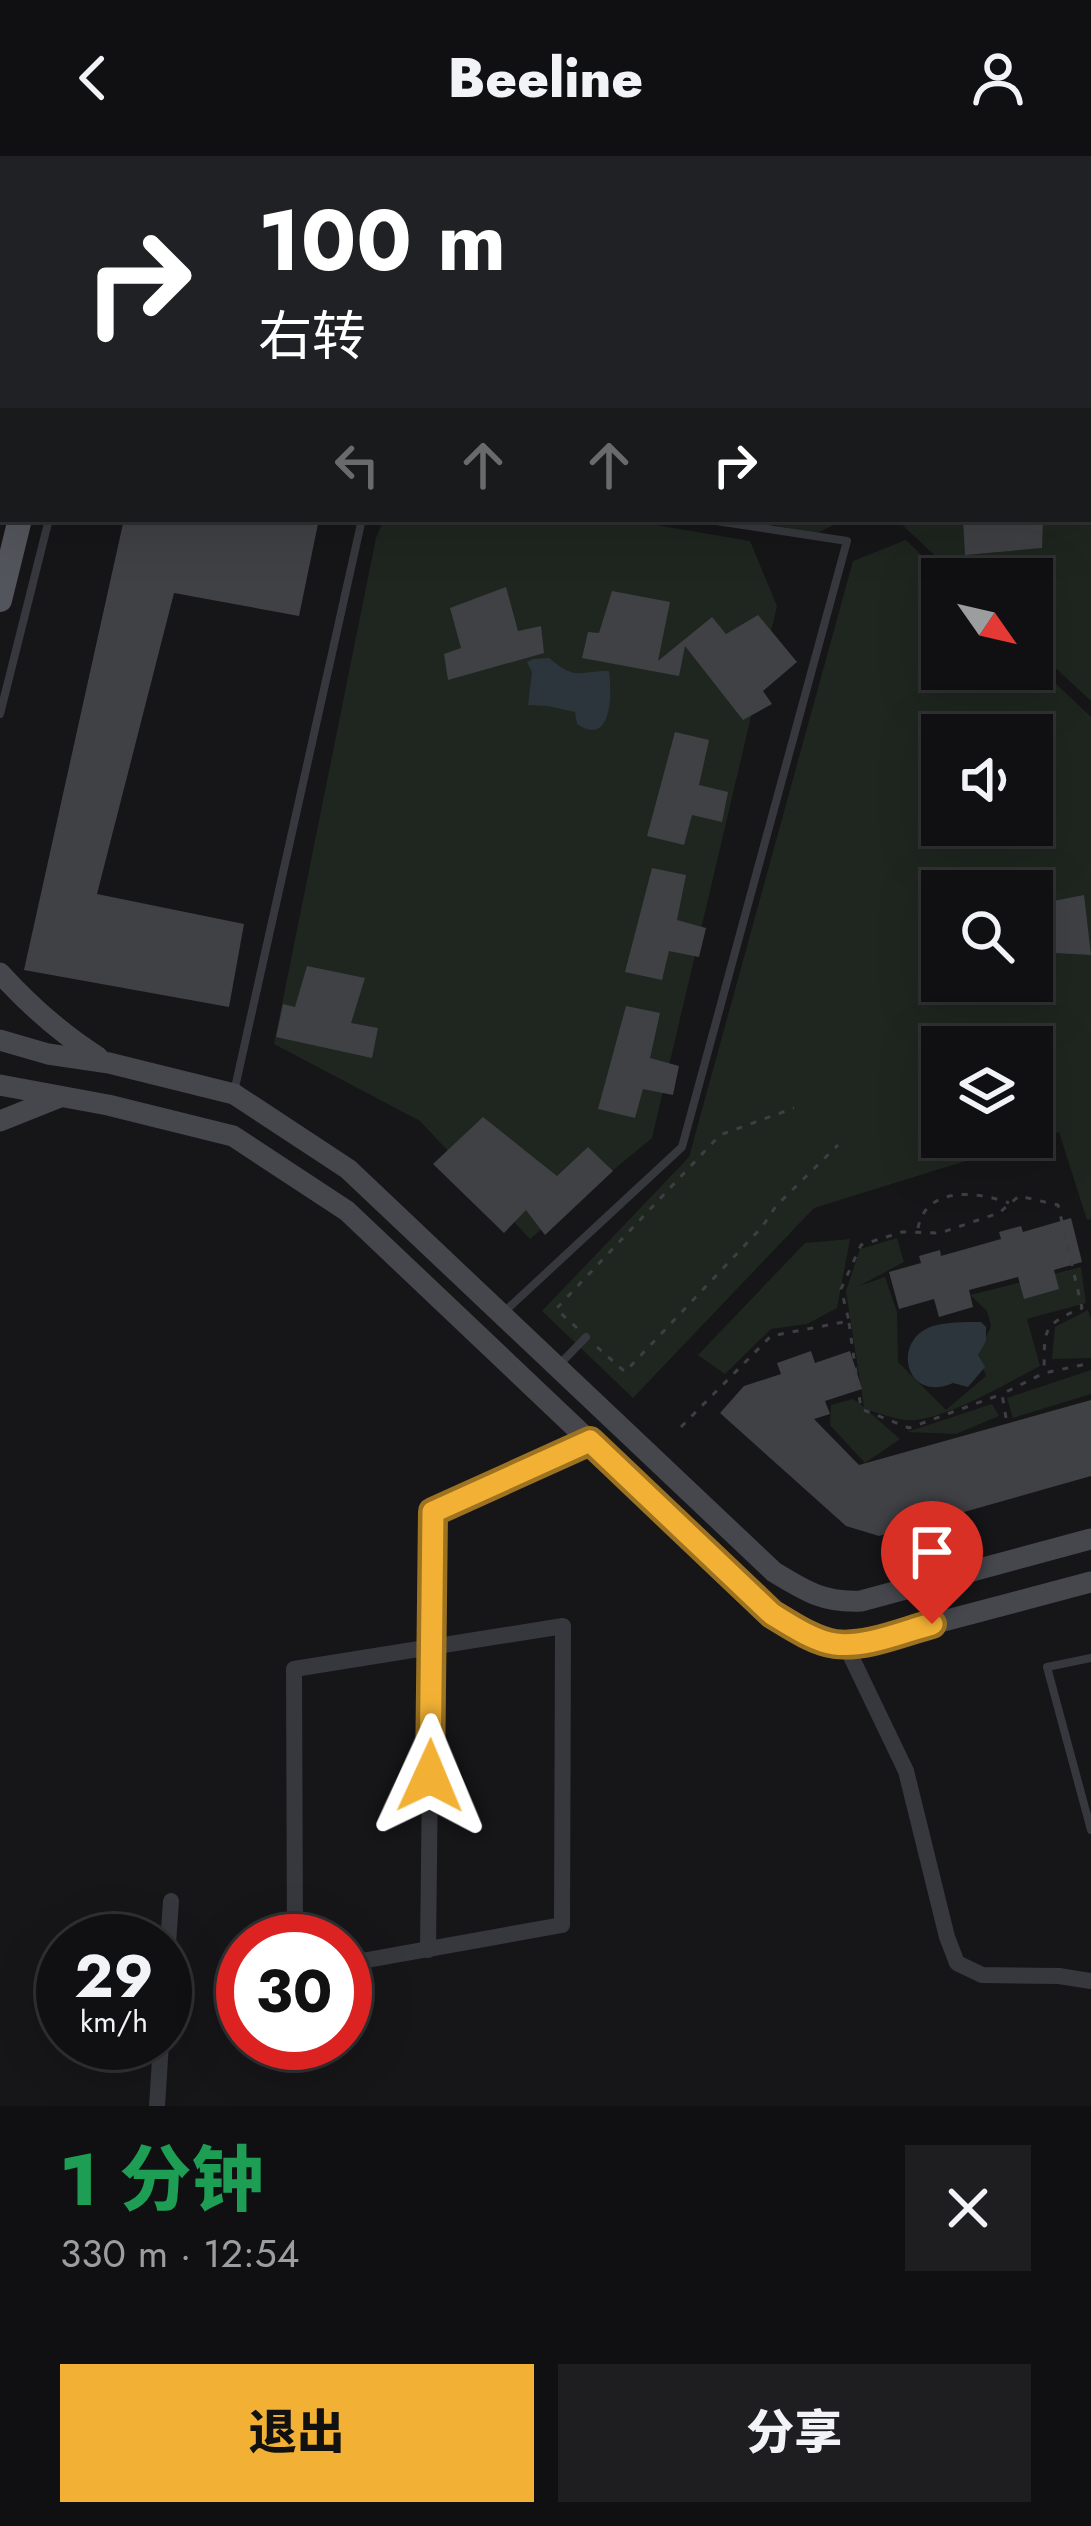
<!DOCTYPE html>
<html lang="zh">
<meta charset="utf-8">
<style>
body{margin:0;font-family:Jost,"Noto Sans SC",sans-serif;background:#1e1e20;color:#f1f3f6;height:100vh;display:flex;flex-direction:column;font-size:45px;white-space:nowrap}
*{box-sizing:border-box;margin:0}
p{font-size:39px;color:#9c9d9f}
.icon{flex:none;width:66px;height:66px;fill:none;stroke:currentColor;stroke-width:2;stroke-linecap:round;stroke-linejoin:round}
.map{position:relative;height:1950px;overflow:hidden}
.side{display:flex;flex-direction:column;background:#101012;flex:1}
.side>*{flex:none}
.hud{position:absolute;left:0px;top:0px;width:1092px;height:366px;box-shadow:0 12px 48px #0002,0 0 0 3px #303032;background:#202124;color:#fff;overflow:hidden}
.needle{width:78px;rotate:124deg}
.buttons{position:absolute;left:921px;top:402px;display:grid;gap:24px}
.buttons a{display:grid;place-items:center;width:132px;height:132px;border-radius:0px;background:#101012;box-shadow:0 12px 48px #0002,0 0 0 3px #303032;font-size:60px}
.speed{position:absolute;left:36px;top:1758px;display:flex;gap:24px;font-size:60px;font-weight:700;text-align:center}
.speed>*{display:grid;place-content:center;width:156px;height:156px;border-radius:50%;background:#101012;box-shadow:0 12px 48px #0002,0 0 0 3px #303032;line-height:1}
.speed small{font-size:30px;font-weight:400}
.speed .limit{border:18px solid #d22;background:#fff;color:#111}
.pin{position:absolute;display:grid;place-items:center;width:102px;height:102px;color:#fff;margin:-123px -51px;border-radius:50% 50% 50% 0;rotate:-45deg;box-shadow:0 0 12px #0007}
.pin .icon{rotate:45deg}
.me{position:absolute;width:132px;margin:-66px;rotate:1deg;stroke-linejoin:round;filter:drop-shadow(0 0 9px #0008)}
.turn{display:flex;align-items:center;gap:42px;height:252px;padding:0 60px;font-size:54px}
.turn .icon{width:156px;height:156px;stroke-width:2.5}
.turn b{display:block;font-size:84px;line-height:102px}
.lanes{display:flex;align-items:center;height:114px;padding:0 60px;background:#0003;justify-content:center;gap:60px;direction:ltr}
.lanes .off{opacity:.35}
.round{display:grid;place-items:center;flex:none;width:126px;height:126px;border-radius:0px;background:#1e1e20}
.overview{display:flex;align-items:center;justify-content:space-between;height:204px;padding:0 60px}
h1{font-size:72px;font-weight:800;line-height:90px;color:#1e9e55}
.cta{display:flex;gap:24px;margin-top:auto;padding:24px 60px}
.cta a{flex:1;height:138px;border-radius:0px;background:#f2b134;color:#111;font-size:48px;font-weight:800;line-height:138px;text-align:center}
.cta a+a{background:#1e1e20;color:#f1f3f6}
header{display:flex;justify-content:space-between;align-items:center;height:156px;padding:0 60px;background:#101012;font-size:54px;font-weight:800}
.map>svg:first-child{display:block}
.green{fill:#1e261f;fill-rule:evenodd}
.water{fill:#2c353c}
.building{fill:#404145}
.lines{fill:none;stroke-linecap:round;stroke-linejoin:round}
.path{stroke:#3d3f44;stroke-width:3;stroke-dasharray:6 9;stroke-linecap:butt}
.lane{stroke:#37383d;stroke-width:8}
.street{stroke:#37383d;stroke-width:16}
.secondary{stroke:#45474d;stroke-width:21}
.primary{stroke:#53555c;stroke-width:24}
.route-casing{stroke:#9d7322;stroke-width:30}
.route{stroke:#f2b134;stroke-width:21}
</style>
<header><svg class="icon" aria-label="back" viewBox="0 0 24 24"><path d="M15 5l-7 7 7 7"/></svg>Beeline<svg class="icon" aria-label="person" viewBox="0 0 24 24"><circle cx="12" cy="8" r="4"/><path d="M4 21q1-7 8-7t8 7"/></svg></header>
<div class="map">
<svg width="1091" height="1950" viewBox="0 0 1091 1950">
<rect width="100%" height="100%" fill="#161618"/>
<g class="green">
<polygon points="156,0 1091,0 1091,545 1032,490 1032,423 960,423 896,363 1089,363 1089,3 155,3"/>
<polygon points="384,363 621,363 750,385 777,450 652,982 530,1083 420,965 274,888 376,382"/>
<polygon points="747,363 847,363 815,378"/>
<path d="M906 384 946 423H942V513H1032V505L1091 561V1063L1087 1064 1059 976 814 1052 633 1242 542 1155 689 1001 853 405ZM942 579H1032V669H942ZM942 735H1032V825H942ZM942 891H1032V981H942Z"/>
<path d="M897 1082 904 1106 859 1130 885 1121 897 1156 898 1206 946 1254 986 1220 978 1199 991 1170 987 1155 970 1139 1081 1111 1086 1147 1027 1163 1040 1210C1007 1227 952 1260 915 1264 900 1266 881 1257 867 1254L900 1283 865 1307 830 1269 831 1249 853 1243 864 1251 846 1135 860 1093Z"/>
<polygon points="850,1083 837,1152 807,1168 771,1173 725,1218 698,1199 805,1087"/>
<polygon points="1088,1154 1091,1164 1091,1202 1052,1203 1055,1171"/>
<polygon points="1091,1214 1091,1238 1013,1262 1007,1242"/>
<polygon points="992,1248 999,1260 956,1278 907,1276"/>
</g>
<g class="water">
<path d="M549 502C577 525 577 515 609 515 612 536 613 592 577 568L575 556 548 550 528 549 532 516 527 506 533 503Z"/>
<path d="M981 1166 986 1171V1185L978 1199 985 1211 968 1231 953 1227C906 1248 890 1184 933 1170 946 1166 966 1166 981 1166Z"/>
</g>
<g class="building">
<polygon points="124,363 294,363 318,368 299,460 174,437 97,738 244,768 229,851 24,814"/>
<polygon points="963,363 1043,363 1042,392 965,399"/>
<polygon points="506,431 518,475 541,470 544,497 448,524 444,498 461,492 450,452"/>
<polygon points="612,435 670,446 658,505 712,461 726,478 758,459 797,506 763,535 772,548 743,564 685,490 679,520 582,502 588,476 599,477"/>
<polygon points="675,576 709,584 699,629 728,636 722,666 692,659 684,689 647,680"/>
<polygon points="652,712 686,719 677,764 706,772 699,801 669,795 662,824 625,816"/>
<polygon points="1084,739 1091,799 1056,797 1048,746"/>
<polygon points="307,810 365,822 351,867 378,872 372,902 276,881 283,848 295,851"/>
<polygon points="626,850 660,857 650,902 679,910 673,939 643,933 635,962 598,953"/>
<polygon points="483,961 557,1020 588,991 613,1015 545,1079 526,1054 504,1077 433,1008"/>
<polygon points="1071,1062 1082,1106 1054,1114 1059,1133 1024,1143 1018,1121 969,1134 973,1151 939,1161 934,1143 899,1153 889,1116 921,1107 919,1100 940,1094 941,1100 1001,1083 999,1076 1021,1070 1023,1076"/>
<polygon points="811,1195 815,1207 850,1195 862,1233 825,1245 830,1258 814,1263 859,1309 1091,1244 1091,1320 879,1380 846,1370 720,1257 744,1230 781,1218 777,1207"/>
</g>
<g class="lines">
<g class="path">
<path d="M918 1072C926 1030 977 1035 1009 1047"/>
<polyline points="849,1167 861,1253 909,1272 1002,1238"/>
<polyline points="577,1172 556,1153 720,979 794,952"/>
<polyline points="597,1191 625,1216 762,1071 776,1050 838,989"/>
<polyline points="1006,1262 1002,1238 1044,1217 1091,1207"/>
<path d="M681 1271 771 1180 849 1165 841 1133 861 1089 902 1076 940 1077 999 1057 1019 1040 1058 1049 1082 1152C1040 1170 1045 1174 1044 1217"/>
</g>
<g class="lane">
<polyline points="26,3 27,0"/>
<polyline points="132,3 133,0"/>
<polyline points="0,117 3,104"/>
<polyline points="0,558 49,363"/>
<polyline points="234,936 362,363"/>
<polyline points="503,1157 682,991 847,385 703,363"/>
<polyline points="558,1210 586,1181"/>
<polyline points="1091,1502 1047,1511 1091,1674"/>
</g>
<g class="street">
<polyline points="510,0 518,3"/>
<polyline points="568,0 568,3"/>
<polyline points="1089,253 1091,251"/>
<polyline points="845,1488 906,1615 947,1781 957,1807 982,1819 1059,1820 1091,1825"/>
<polyline points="295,1785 294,1513 563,1470 562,1769 345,1808"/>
<polyline points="428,1794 433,1356 590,1285"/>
<polyline points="165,1831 171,1745"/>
<polyline points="157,1950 161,1887"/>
</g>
<g class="secondary">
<path d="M0 817C29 849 62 878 98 901"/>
<path d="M0 884 48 898 109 907 234 938 348 1013 774 1416C805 1435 824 1447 861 1445L1091 1383"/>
<path d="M0 929 108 949 233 980 347 1055 772 1458C804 1477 823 1489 860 1487L1091 1426"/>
<polyline points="0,965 60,941"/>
</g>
<g class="primary">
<polyline points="59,3 60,0"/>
<polyline points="111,3 111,0"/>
<polyline points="0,240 3,228"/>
<polyline points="0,444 20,363"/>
</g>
</g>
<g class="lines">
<defs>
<path id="route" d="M430 1620 433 1356 590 1285 772 1458C790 1469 814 1485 835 1488 866 1492 902 1476 932 1468"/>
</defs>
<use href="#route" class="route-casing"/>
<use href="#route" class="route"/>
</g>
</svg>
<div class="buttons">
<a><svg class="needle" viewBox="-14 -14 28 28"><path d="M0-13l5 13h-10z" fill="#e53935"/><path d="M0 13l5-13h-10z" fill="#9c9d9f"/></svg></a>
<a><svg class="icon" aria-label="sound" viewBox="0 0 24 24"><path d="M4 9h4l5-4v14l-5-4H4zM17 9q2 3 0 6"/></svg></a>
<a><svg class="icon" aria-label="search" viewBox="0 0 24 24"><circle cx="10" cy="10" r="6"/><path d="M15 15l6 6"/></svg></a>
<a><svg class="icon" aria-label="layers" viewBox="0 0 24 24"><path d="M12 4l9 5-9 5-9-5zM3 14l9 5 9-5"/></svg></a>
</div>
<div class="speed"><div>29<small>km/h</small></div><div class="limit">30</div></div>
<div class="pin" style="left:932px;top:1468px;background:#d93025"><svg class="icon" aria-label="arrive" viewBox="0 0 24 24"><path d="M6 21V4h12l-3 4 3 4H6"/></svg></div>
<svg class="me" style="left:430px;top:1620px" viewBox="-20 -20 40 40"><path d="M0-17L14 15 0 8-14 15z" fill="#f2b134" stroke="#fff" stroke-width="4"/></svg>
<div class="hud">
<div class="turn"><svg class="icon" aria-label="right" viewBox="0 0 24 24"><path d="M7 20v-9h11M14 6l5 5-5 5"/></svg><div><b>100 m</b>右转</div></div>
<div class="lanes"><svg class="icon off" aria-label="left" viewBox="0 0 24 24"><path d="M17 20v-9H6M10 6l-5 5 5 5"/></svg><svg class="icon off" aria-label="ahead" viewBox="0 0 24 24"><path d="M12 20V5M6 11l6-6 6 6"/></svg><svg class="icon off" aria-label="ahead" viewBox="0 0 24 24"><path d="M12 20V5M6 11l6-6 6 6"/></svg><svg class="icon" aria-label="right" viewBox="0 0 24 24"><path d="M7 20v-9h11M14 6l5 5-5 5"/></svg></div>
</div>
</div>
<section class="side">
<div class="overview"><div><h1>1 分钟</h1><p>330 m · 12:54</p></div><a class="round"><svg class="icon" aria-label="close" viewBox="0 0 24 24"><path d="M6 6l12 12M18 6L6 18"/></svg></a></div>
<div class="cta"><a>退出</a><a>分享</a></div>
</section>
